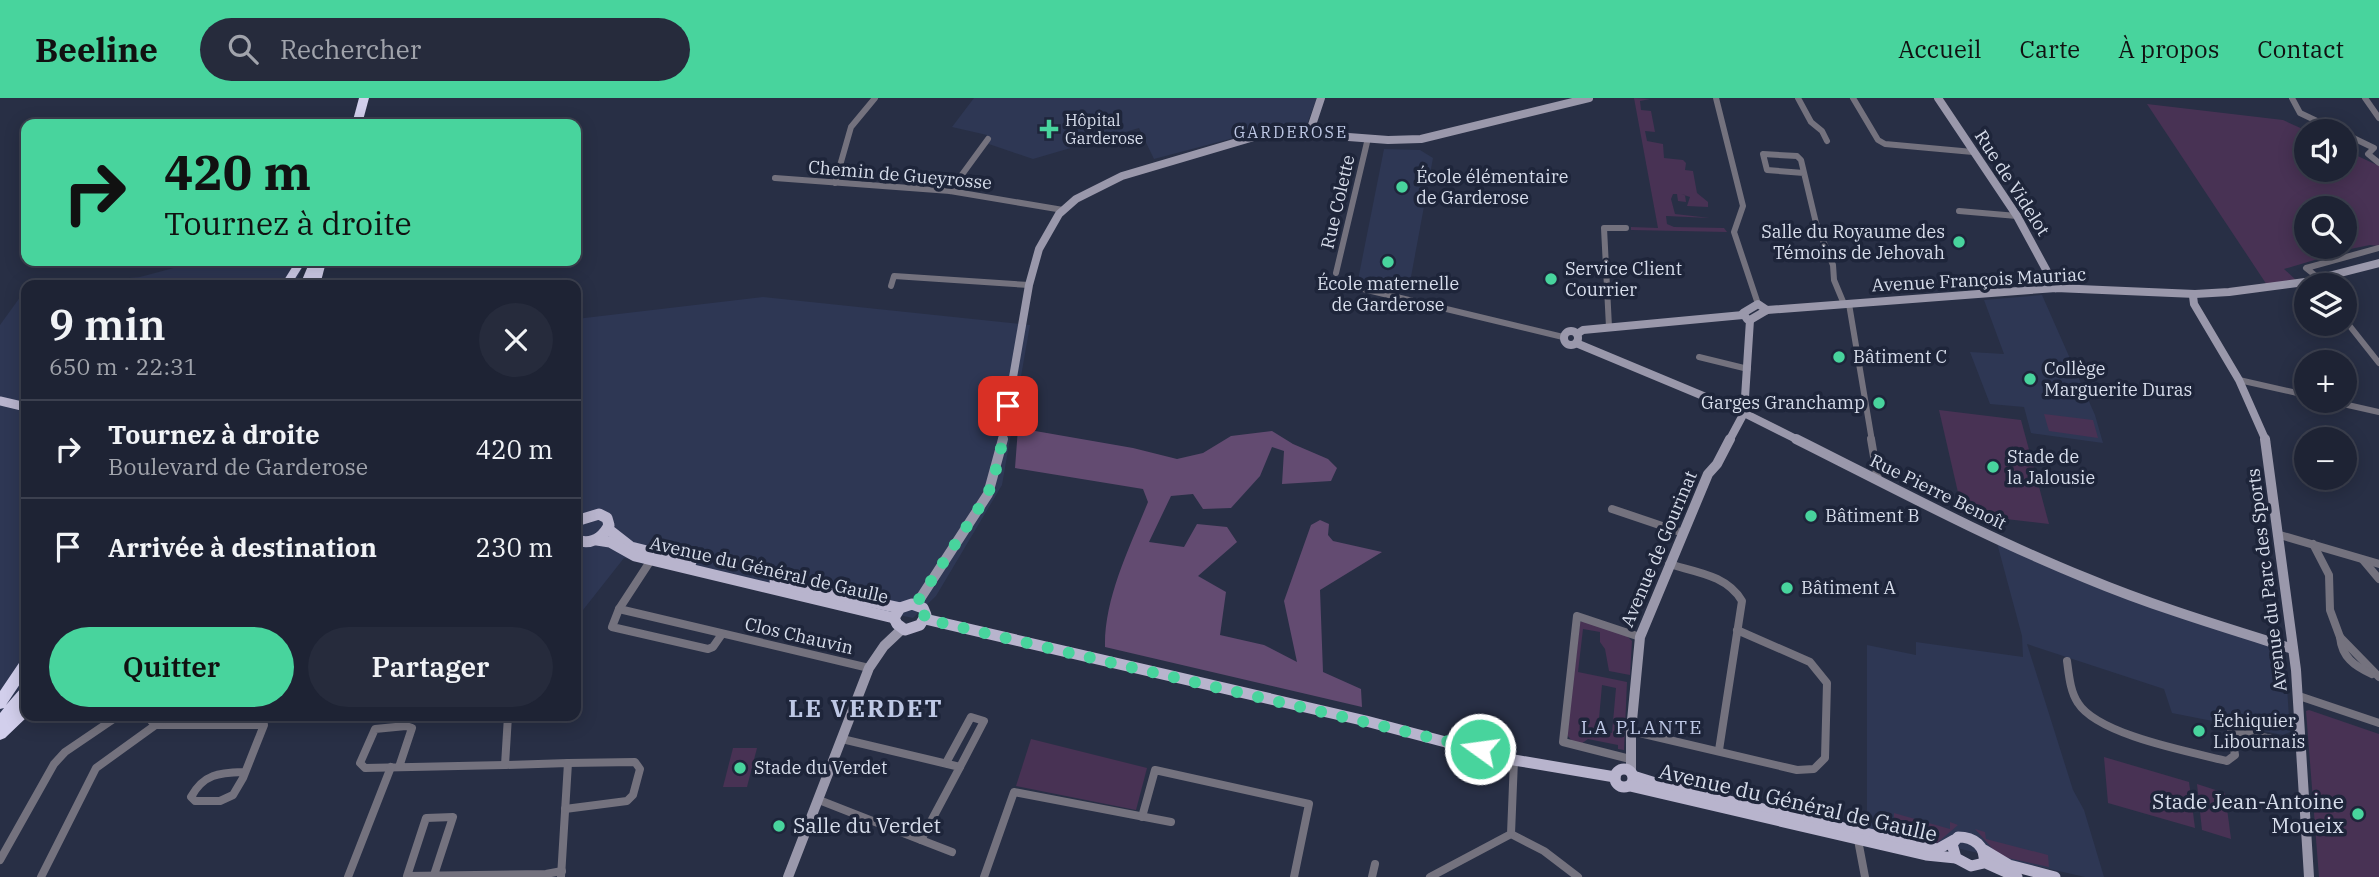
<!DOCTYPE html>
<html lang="fr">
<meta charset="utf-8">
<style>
body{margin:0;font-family:"IBM Plex Serif",serif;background:#262b3c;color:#f1f3f6;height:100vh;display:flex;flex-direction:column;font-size:26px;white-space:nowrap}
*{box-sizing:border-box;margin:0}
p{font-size:23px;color:#a1a4ac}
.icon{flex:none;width:38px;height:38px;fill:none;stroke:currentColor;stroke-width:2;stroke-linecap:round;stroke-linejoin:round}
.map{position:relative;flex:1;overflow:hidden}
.drawer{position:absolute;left:21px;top:182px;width:560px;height:441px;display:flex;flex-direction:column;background:#1e2334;border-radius:14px;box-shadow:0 4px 18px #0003,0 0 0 2px #3c404f}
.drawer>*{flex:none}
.guide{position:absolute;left:21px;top:21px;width:560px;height:147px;border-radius:14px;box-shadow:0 4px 18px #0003,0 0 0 2px #3c404f;background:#48d49d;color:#111;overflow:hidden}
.controls{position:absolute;left:2294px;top:21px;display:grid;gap:14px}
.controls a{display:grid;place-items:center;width:63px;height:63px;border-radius:50%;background:#1e2334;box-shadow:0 4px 18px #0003,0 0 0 2px #3c404f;font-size:35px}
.pin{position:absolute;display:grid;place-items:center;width:60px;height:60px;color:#fff;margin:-30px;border-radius:14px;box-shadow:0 4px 10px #0006}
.me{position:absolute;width:77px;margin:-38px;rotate:284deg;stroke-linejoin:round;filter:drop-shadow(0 0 5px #0008)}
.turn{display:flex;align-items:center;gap:24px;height:147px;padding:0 28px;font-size:32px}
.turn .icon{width:91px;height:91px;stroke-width:2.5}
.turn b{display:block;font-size:49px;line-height:60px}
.round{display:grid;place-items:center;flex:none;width:74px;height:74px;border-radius:37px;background:#262b3c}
.overview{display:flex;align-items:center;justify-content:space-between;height:119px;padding:0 28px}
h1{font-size:42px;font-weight:600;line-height:52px}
.action{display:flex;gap:14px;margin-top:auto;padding:14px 28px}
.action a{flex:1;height:80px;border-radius:42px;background:#48d49d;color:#111;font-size:28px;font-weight:600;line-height:80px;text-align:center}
.action a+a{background:#262b3c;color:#f1f3f6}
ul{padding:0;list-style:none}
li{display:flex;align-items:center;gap:21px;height:98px;padding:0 28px;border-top:2px solid #3c404f}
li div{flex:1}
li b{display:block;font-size:26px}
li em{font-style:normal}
header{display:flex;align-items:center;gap:42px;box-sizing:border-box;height:98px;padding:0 35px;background:#48d49d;color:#111}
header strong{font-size:33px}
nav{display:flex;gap:38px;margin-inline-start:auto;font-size:24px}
.search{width:490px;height:63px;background:#262b3c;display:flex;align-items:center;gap:18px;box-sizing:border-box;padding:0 24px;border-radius:38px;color:#a1a4ac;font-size:26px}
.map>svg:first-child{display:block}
.built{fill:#2e3754}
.green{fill:#483254;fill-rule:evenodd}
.forest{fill:#634b71}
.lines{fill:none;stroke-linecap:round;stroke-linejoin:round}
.street-far1{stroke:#74727e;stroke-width:6}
.street{stroke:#74727e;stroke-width:8}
.secondary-far1{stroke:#9a98ab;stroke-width:8}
.secondary{stroke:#9a98ab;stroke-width:10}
.primary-far1{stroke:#b8b4cd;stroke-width:9}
.primary{stroke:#b8b4cd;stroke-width:11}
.highway{fill:#d2cfec;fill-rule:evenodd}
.route{stroke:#48d49d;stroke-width:12;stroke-dasharray:0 21.6}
.poi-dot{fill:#48d49d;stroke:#1e253a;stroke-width:2.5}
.labels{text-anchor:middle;stroke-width:7;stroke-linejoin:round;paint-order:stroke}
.far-poi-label{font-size:16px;fill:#d7ddeb;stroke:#1e253a;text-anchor:start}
.far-neighbourhood-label{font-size:16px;letter-spacing:2px;fill:#bec8e5;stroke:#1e253a}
.street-label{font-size:18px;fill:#d7ddeb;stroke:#1e253a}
.poi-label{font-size:18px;fill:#d7ddeb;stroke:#1e253a;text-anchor:start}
.neighbourhood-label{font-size:19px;letter-spacing:2px;fill:#bec8e5;stroke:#1e253a}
.near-poi-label{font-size:21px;fill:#d7ddeb;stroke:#1e253a;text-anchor:end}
.near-street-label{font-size:21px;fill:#d7ddeb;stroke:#1e253a}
.district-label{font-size:24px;font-weight:bold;letter-spacing:2px;fill:#bec8e5;stroke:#1e253a}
</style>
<header>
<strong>Beeline</strong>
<div class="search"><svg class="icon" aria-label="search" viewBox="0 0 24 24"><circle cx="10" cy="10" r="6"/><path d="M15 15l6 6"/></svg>Rechercher</div>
<nav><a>Accueil</a><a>Carte</a><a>À propos</a><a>Contact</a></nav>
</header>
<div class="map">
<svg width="2379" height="779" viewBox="0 0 2379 779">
<rect width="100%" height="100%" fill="#282f45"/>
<g class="built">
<polygon points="974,0 1317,0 1307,26 1297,25 1297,31 1268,35 1260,33 1154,61 1139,30 1033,61 983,44 987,37 952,29"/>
<polygon points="1384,51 1420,52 1433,60 1408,195 1358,182"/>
<polygon points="200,163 306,163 294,187 57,187 140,179"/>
<polygon points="26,191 26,586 0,618 0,227"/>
<polygon points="2042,197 2095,317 2103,345 2031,335 2024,309 1990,306 1970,254 2004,256 1984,202"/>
<polygon points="763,199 1030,227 1002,387 936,498 913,520 624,460 583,512 576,513 576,221"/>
<polygon points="1997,445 2275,550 2285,560 2290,634 2283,637 2172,615 2164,591 2027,546 2073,692 2084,712 2104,779 2085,779 1867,730 1867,547 1916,557 1916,544 2023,559 2022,538"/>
</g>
<g class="green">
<polygon points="1634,0 1650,1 1640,3 1641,12 1651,13 1655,34 1645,33 1647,43 1663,46 1664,60 1683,62 1686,65 1685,72 1693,73 1697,95 1708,104 1708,109 1687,108 1690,99 1681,96 1685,97 1686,104 1678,103 1677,96 1673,96 1671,101 1675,116 1710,120 1666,118 1667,126 1674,129 1724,130 1727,134 1631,132 1631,129 1658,130"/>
<path d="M2147 6 2283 22 2307 33 2306 72H2345V52L2379 68V148L2370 147 2325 156 2328 158 2284 171 2296 182 2267 187ZM2306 110H2345V149H2306Z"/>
<polygon points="1939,312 2021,322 2049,426 1963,416"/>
<polygon points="2044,316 2093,322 2098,340 2049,333"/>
<path d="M1585 523 1627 538 1632 543 1630 577 1609 573 1605 551 1600 544V534L1583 531 1578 574 1627 584 1624 652 1618 651V647L1588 641 1581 646 1573 644 1567 637 1580 524ZM1602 587 1616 590 1612 635 1598 632Z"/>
<polygon points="2309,612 2379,636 2379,779 2319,779 2306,613"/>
<polygon points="1031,641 1147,670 1136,712 1016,688"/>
<polygon points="733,650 757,650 747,689 723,689"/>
<polygon points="2104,659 2189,684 2195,730 2108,705"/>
<polygon points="2197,686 2225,695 2231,741 2202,732"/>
<polygon points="1894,715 1950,731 1950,724 1958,727 1937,745 1894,734"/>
<polygon points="1975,731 1985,734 1986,741 2048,757 2049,769 1999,758"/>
</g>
<path class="forest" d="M1018 330 1133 350 1177 361 1203 355 1231 338 1272 333 1293 346 1328 361 1337 370 1331 383 1282 386 1284 353 1272 349 1260 378 1231 410 1203 411 1193 396 1171 398 1149 444 1184 449 1197 426 1227 429 1237 444 1198 478 1226 494 1220 537 1264 547 1297 564 1284 503 1311 427 1320 422 1329 426 1328 437 1333 443 1382 454 1320 492 1323 574 1361 591 1362 609 1105 549C1104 500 1130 449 1148 404L1143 391 1015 370Z"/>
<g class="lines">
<g class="street-far1">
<polyline points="1716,0 1743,108 1734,134 1758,206"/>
<polyline points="1798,0 1811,24 1822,33 1827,43"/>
<polyline points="1853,0 1878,42 1885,46 1973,54"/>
<polyline points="2292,0 2300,15 2338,33"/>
<polyline points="2365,0 2379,20"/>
<polyline points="2345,36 2374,50 2368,56 2379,65"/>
<polyline points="1804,75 1767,72 1763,56 1797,58 1801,62 1816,125 1833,167 1834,182 1844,206"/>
<polyline points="775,80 950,93 1063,112"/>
<polyline points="835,85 851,29 875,0"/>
<polyline points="950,93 988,41"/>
<polyline points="1959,113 2017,118"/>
<polyline points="1336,175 1368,40"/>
<polyline points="2321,182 2306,170 2379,150"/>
<polyline points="891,188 894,178 1029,187"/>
<polyline points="1359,190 1563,239"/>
<polyline points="1849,206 1872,343"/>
<polyline points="2345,222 2379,265"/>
<polyline points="1609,229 1604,130 1626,130"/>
<polyline points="1699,259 1748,271"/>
<polyline points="2239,282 2306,297"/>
<polyline points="2330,303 2379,314"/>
</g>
<g class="street">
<polyline points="1871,341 1878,382"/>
<polyline points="1612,411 1683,435"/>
<polyline points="2280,437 2379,466"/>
<polyline points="2313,446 2329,477 2330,512 2340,539 2379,579"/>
<polyline points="651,462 619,511 612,529 708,551 713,549 722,536"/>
<polyline points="2363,462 2379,481"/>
<path d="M1669 466C1695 474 1727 477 1742 503L1719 652"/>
<polyline points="619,511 869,570"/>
<path d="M2340 539C2342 559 2354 568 2372 576"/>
<path d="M2067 563C2069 577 2070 593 2078 605 2098 637 2191 654 2227 663L2235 657 2231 632 2299 647"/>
<polyline points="2299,598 2379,625"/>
<path d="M147 618 155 627H264L243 680 233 697 220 703H195L191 699C204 675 220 675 245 674"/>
<polyline points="508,618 505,667 568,665 561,779"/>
<polyline points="1631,633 1797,672 1814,671 1825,660 1827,585 1810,564 1737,532"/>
<polyline points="1630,661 1563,644 1577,518 1640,539"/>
<polyline points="946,665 971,619 984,623 960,669"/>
<polyline points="399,669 412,630 406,628 375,631 360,665 365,670 505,667"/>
<polyline points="819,702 921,742 960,669 842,641"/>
<polyline points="565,711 627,703 633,697 640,671 635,664 568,665"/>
<polyline points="1142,719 1155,672 1309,706 1294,779"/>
<polyline points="1511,736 1544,753 1578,779"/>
<polyline points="1855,740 1858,742 1865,779"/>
<polyline points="921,742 952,754"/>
<polyline points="0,762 54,666 65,654 118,618"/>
<polyline points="434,777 453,719 426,720 407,778 546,776 562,773"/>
<polyline points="41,779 96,670 168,618"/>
<polyline points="348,779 391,669"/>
<polyline points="984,779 1014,694 1171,724"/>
<polyline points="1372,779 1375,766"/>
<polyline points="1430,779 1511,736 1514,662"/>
</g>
<g class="secondary-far1">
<polyline points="1938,0 2017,118 2056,190"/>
<polyline points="1309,36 1321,0"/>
<polyline points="2193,198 2194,206 2239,282 2266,343"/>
<polyline points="1747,221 1743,215 1758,206 1767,212"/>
<polyline points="1750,222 1767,212 2056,190 2195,196 2229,194 2305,184 2379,165"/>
<circle cx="1571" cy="240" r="7"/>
<polyline points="1577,236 1583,232 1743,217"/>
<polyline points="1576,245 1744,315 1800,343"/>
<polyline points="1002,343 1029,187 1039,151 1059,116 1076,101 1122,78 1254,39 1309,36 1388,42 1421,41 1589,0"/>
<polyline points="1729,343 1744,315 1750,222"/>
</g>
<g class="secondary">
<path d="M1796 341C1892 389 1987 440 2086 480 2153 508 2223 529 2293 551"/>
<polyline points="2265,341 2296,572 2309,779"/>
<polyline points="916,507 988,396 1003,341"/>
<polyline points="1631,675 1631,633 1640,539 1708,376 1717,366 1730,341"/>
<polyline points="788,779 869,570 884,548 902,531"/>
</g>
<polyline class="primary-far1" points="0,303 26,309"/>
<g class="primary">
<path d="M576 423 599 416 607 420 609 427C602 441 591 447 576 442"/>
<polyline points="608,431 631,449 691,464"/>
<polyline points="597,442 610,444 635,458 894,520"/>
<polyline points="775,483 900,510"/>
<polygon points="912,506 923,510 926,517 920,527 905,532 897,526 894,520 900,510"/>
<polyline points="925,521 1366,623 1514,662 1615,679"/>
<circle cx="1624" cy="680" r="9"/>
<polyline points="1633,678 1665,688 1925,749 1938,751 1954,742"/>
<polyline points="1630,688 1926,757 1956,760"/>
<path d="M1958 739C1974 739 1986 748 1984 765L1971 768 1956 760 1952 746Z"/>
<polyline points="1984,752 2009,767 2055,779"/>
<polyline points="1988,766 2017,779"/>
</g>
<g class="highway">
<polygon points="359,0 369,0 362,26 352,26"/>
<polygon points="296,163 306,163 291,187 281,187"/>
<polygon points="310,163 326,164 320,187 300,187"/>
<polygon points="26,560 26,577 6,607 21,590 26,588 26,618 28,618 5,640 0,642 0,615 4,610 0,611 0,593 21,562"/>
</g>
</g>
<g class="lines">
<polyline class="route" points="1008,308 999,362 988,396 916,506 923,510 925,521 1480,651"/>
</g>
<g class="poi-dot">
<path d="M1045.5 20.5h7v7h7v7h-7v7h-7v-7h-7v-7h7z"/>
<circle cx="1402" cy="89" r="7"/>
<circle cx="1959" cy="144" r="7"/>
<circle cx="1388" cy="164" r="7"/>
<circle cx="1551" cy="181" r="7"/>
<circle cx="1839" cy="259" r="7"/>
<circle cx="2030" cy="281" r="7"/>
<circle cx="1879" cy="305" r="7"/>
<circle cx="1993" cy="369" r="7"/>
<circle cx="1811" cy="418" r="7"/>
<circle cx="1787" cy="490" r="7"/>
<circle cx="2199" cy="633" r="7"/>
<circle cx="740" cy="670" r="7"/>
<circle cx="2358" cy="716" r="7"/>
<circle cx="779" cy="728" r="7"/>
</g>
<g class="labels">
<g class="far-poi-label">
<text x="1065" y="28">Hôpital<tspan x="1065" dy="18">Garderose</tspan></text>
</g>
<g class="far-neighbourhood-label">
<text x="1291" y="40">GARDEROSE</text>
</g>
<g class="street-label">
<text transform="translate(900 77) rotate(5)" y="6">Chemin de Gueyrosse</text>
<text transform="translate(2012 85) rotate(57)" y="6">Rue de Videlot</text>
<text transform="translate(1338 104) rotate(-77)" y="6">Rue Colette</text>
<text transform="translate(1979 182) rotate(-3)" y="6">Avenue François Mauriac</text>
<text transform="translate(1938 394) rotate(26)" y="6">Rue Pierre Benoît</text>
<text transform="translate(1659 451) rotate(-67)" y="6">Avenue de Gourinat</text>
<text transform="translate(769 472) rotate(13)" y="6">Avenue du Général de Gaulle</text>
<text transform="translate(2267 482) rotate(-97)" y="6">Avenue du Parc des Sports</text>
<text transform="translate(799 538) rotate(13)" y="6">Clos Chauvin</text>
</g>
<g class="poi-label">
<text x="1416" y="85">École élémentaire<tspan x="1416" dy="21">de Garderose</tspan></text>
<text x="1945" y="140" text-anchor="end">Salle du Royaume des<tspan x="1945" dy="21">Témoins de Jehovah</tspan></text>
<text x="1565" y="177">Service Client<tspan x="1565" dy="21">Courrier</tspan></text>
<text x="1388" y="192" text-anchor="middle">École maternelle<tspan x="1388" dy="21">de Garderose</tspan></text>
<text x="1853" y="265">Bâtiment C</text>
<text x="2044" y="277">Collège<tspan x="2044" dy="21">Marguerite Duras</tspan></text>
<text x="1865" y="311" text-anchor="end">Garges Granchamp</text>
<text x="2007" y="365">Stade de<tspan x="2007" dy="21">la Jalousie</tspan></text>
<text x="1825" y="424">Bâtiment B</text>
<text x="1801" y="496">Bâtiment A</text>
<text x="2213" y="629">Échiquier<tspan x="2213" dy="21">Libournais</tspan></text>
<text x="754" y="676">Stade du Verdet</text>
</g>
<g class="neighbourhood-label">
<text x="1642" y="636">LA PLANTE</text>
</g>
<g class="near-poi-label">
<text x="2344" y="711">Stade Jean-Antoine<tspan x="2344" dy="24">Moueix</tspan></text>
<text x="793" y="735" text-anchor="start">Salle du Verdet</text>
</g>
<g class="near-street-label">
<text transform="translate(1798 705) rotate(13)" y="7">Avenue du Général de Gaulle</text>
</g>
<g class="district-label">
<text x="866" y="619">LE VERDET</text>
</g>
</g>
</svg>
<div class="controls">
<a><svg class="icon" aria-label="sound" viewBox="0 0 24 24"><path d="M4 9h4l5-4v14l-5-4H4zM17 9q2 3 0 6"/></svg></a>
<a><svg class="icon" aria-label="search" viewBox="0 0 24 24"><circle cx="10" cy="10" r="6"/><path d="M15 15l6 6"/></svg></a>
<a><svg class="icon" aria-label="layers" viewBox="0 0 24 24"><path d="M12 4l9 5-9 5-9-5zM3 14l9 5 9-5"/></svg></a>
<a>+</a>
<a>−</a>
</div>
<div class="pin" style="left:1008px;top:308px;background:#d93025"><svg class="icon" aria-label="arrive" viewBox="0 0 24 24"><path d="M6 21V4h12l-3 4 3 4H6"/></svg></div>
<svg class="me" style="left:1480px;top:651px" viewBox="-20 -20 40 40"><circle r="17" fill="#48d49d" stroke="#fff" stroke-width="3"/><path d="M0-11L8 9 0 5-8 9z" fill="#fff"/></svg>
<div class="guide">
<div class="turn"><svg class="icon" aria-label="right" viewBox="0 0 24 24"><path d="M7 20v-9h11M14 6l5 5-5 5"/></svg><div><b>420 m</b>Tournez à droite</div></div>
</div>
<section class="drawer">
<div class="overview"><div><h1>9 min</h1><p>650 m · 22:31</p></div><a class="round"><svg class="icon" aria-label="close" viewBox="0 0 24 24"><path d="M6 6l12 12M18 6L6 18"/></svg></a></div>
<ul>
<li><svg class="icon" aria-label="right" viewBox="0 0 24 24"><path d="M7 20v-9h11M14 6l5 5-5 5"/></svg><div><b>Tournez à droite</b><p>Boulevard de Garderose</p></div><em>420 m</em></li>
<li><svg class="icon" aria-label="arrive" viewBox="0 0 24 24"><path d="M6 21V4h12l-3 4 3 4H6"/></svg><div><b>Arrivée à destination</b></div><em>230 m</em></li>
</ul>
<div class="action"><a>Quitter</a><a>Partager</a></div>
</section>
</div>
